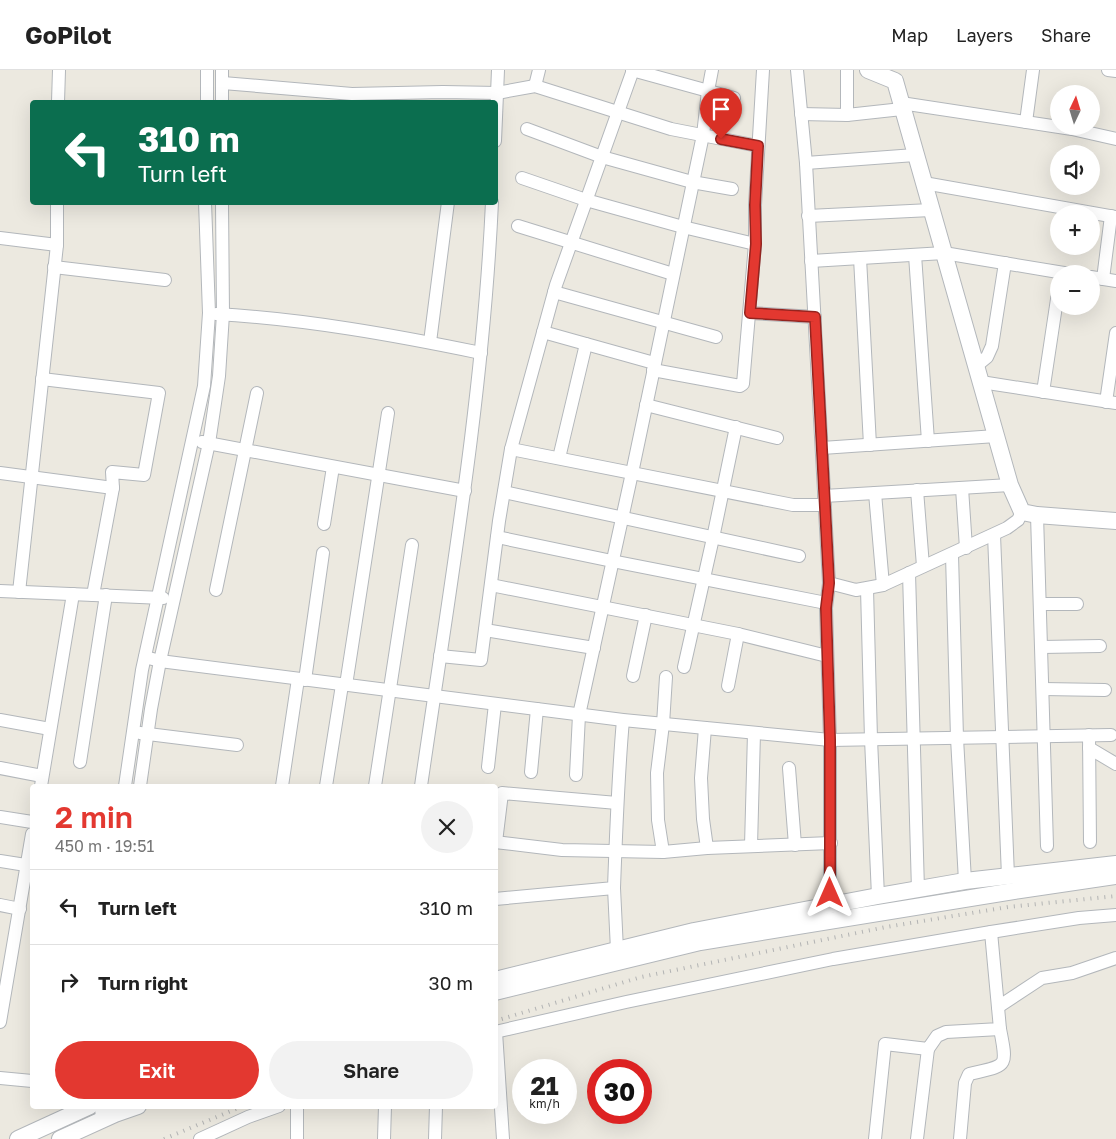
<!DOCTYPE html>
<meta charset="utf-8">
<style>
body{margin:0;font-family:"Golos Text",sans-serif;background:#f2f2f2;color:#222;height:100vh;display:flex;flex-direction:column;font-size:19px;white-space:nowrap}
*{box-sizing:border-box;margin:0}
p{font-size:16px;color:#767676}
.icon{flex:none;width:28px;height:28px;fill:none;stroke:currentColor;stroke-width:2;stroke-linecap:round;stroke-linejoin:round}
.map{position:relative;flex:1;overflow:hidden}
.side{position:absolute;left:30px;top:714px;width:468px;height:325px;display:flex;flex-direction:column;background:#fff;border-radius:5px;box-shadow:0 5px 20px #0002}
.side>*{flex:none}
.hud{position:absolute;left:30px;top:30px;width:468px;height:105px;border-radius:5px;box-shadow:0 5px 20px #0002;background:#0b6e4f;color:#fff;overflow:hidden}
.needle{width:32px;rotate:4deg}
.buttons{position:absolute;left:1050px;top:15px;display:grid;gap:10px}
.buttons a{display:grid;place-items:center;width:50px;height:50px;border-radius:50%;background:#fff;box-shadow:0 5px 20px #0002;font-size:25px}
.speed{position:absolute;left:512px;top:989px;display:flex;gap:10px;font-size:25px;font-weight:700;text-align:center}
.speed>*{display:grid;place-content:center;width:65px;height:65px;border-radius:50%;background:#fff;box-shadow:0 5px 20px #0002;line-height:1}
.speed small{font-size:12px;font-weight:400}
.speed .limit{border:8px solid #d22;background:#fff;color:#111}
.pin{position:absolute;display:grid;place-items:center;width:42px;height:42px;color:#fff;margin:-51px -21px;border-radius:50% 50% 50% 0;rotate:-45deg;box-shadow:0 0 5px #0007}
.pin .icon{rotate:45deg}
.me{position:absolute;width:55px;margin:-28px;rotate:0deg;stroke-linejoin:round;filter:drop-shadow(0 0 4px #0008)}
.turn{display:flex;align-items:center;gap:18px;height:105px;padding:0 25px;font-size:22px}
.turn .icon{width:65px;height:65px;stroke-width:2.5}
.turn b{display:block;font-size:35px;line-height:42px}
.round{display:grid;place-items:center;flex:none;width:52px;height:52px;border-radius:26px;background:#f2f2f2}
.overview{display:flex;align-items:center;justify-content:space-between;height:85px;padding:0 25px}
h1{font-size:30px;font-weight:600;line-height:38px;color:#e33830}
.action{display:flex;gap:10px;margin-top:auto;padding:10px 25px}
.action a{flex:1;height:58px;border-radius:30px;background:#e33830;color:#fff;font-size:20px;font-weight:600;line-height:58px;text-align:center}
.action a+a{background:#f2f2f2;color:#222}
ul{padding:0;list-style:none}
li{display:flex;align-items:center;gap:15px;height:75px;padding:0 25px;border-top:1px solid #e0e0e0}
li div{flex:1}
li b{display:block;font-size:19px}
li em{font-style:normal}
header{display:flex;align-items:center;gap:30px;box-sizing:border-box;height:70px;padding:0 25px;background:#fff;border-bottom:1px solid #e0e0e0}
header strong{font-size:24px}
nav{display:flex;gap:28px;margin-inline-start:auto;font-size:18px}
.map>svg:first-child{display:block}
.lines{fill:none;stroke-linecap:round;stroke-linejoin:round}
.minor-casing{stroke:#b3b7bb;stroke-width:14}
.tertiary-casing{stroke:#b3b7bb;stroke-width:18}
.minor{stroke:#fff;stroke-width:12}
.tertiary{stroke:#fff;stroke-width:16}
.rail{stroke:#b2b3b3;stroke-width:4;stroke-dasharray:1 6;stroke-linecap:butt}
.route-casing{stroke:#94241f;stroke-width:12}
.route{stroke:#e33830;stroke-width:9}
</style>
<header>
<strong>GoPilot</strong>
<nav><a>Map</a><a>Layers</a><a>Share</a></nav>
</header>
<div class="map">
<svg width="1116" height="1069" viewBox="0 0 1116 1069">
<rect width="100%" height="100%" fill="#ece9e0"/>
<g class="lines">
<defs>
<g id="minor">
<polyline points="222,0 222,32"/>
<polyline points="632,0 734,28"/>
<polyline points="797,0 806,93 829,513 826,538 830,670 830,823"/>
<polyline points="847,0 847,45"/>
<polyline points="1108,0 1116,1"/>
<polyline points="223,13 352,24 443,22 497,23 535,16 671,59 758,76"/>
<polyline points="535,16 539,0"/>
<polyline points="58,32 59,0"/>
<polyline points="207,32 207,0"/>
<polyline points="901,33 1072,59 1116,69"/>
<polyline points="801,44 847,45 902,39"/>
<polyline points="1026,52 1033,0"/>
<polyline points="527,59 602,87 692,112 732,119"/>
<polyline points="495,71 498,0"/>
<polyline points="806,93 915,85"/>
<polyline points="522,108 586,130 683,157 755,174"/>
<polyline points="924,113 1116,147"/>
<polyline points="808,146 931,140"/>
<polyline points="518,156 673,204"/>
<polyline points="0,168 57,175"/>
<polyline points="915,185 928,371"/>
<polyline points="860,188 870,375"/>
<polyline points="811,191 944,183 1070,204"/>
<polyline points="54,197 165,210"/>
<polyline points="1091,207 1116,211"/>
<polyline points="1103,209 1111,146"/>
<polyline points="554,222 716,267"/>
<polyline points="750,243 815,247"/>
<path d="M216 244C305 249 394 265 481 283"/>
<polyline points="543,262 654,293"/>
<polyline points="430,272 448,132"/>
<polyline points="976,296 987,287 992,276 1005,193"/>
<polyline points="653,300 740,316 743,314 755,174 755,135 763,0"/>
<polyline points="42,309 159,323 144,405 112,402 113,418 93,525"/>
<polyline points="981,312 1116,333"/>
<polyline points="1043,322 1059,216"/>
<polyline points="1106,332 1116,263"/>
<polyline points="646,335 777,368"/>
<polyline points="202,372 465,421"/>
<polyline points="822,378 996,366"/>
<polyline points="511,379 793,435 825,435"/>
<polyline points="559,388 586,274"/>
<polyline points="0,403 113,418"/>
<polyline points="962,418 966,478"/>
<polyline points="917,420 923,496"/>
<polyline points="504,422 799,486"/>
<polyline points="875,423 883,515"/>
<polyline points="824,426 1010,415"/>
<polyline points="1037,445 1047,776"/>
<polyline points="324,454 333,397"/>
<polyline points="994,465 1008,806"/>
<polyline points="497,467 612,491 826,533"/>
<polyline points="952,485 957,668 965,811"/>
<polyline points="909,503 918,820"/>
<polyline points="829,513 856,520 883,515 1007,458 1018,450 1022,442"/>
<polyline points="491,515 738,564 827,586"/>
<polyline points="867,519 871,669 878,826"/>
<polyline points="216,520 257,323"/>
<polyline points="0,521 163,528"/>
<polyline points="19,522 57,175 57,132"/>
<polyline points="1040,534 1077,534"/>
<polyline points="485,560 594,578"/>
<polyline points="1042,577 1100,576"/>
<polyline points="440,586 481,590 499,451 511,379 556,215 633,0"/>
<polyline points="145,587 160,591 623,650 830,670 1111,665"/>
<polyline points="684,597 713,468 736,357"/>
<polyline points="633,606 646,545"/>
<polyline points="305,610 323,483"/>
<polyline points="346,615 388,343"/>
<polyline points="728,616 738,564"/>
<polyline points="1043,619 1105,620"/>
<polyline points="0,650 50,659"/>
<polyline points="705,658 701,708 703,749 707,778"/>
<polyline points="140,663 237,675"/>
<polyline points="1089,665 1090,772"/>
<polyline points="1089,678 1116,694"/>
<polyline points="80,692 106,525"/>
<polyline points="488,697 495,634"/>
<polyline points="0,698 42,706"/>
<polyline points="789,698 795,775"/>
<polyline points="531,702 537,639"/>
<polyline points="576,705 579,645 632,403 703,65 708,21 712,0"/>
<polyline points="41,716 73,524"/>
<polyline points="125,716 142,600 204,316 209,243 205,132"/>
<polyline points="140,716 151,639 160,591 209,373 219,306 223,244 222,132"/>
<polyline points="282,716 298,609"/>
<polyline points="326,716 342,615"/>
<polyline points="375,716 412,475"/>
<path d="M421 716C449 522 483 329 492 132"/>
<polyline points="0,747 32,752"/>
<polyline points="495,772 562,780 663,782 707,778 831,773"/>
<polyline points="496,772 502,723 617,733"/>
<polyline points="751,776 754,663"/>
<polyline points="663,782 658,750 657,703 663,654 666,607"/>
<polyline points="0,791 32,796"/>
<polyline points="614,818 617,880"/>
<path d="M495 829 614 818C616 762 618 706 623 650"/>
<polyline points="0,835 20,839"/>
<polyline points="998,937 1042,908 1072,903 1116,888"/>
<polyline points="0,952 32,764"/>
<polyline points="495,962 626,932 833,889 991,862 1079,848 1116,845"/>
<polyline points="496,962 503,1069"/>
<polyline points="0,1008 32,1011"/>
<polyline points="101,1036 102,1050"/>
<polyline points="200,1069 248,1047 279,1036"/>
<polyline points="297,1069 297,1036"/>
<polyline points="384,1069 385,1036"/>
<polyline points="435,1069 436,1036"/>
<polyline points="875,1069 885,974 928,979 937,966 946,962 1000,959 991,862"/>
<polyline points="917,1069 928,979"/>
<path d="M960 1069 965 1013 969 1004C1007 995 1008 999 1000 959"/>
</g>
<g id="tertiary">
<polyline points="868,0 895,11 1010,415 1022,442 1037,445 1116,451"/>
<polyline points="495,910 694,861 878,826 965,811 1116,794"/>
<polyline points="495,922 700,872 1020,820 1116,806"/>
<polyline points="18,1069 90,1036"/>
<polyline points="60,1069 115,1044 138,1036"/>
</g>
</defs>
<use href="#minor" class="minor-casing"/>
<use href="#tertiary" class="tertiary-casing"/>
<use href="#minor" class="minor"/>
<use href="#tertiary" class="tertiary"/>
<g class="rail">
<polyline points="495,951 641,907 886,857 1008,837 1116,826"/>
<polyline points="164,1069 243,1036"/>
</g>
</g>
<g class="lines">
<defs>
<polyline id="route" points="721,69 758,76 755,135 756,174 750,243 815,247 829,513 826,538 830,670 830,823"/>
</defs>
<use href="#route" class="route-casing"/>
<use href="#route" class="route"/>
</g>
</svg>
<div class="buttons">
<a><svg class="needle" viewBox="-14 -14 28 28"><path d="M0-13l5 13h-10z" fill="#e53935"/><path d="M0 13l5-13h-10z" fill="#767676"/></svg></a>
<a><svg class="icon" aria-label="sound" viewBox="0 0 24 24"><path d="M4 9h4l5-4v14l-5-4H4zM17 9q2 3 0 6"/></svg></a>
<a>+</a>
<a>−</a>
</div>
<div class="speed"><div>21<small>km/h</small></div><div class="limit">30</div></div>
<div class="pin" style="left:721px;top:69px;background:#d93025"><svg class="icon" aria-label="arrive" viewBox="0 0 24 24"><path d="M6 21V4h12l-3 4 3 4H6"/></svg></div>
<svg class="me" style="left:830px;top:823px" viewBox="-20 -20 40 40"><path d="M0-17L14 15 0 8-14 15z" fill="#e33830" stroke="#fff" stroke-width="4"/></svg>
<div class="hud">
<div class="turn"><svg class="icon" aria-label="left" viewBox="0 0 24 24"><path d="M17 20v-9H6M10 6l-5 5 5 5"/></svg><div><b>310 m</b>Turn left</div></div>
</div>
<section class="side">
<div class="overview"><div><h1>2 min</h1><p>450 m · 19:51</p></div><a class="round"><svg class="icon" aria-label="close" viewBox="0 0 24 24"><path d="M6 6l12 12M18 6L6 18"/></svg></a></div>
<ul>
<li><svg class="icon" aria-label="left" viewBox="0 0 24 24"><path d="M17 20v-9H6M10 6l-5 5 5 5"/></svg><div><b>Turn left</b></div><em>310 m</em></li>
<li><svg class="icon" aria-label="right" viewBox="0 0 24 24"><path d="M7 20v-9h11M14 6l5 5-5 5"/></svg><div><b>Turn right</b></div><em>30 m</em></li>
</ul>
<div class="action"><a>Exit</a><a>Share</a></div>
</section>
</div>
